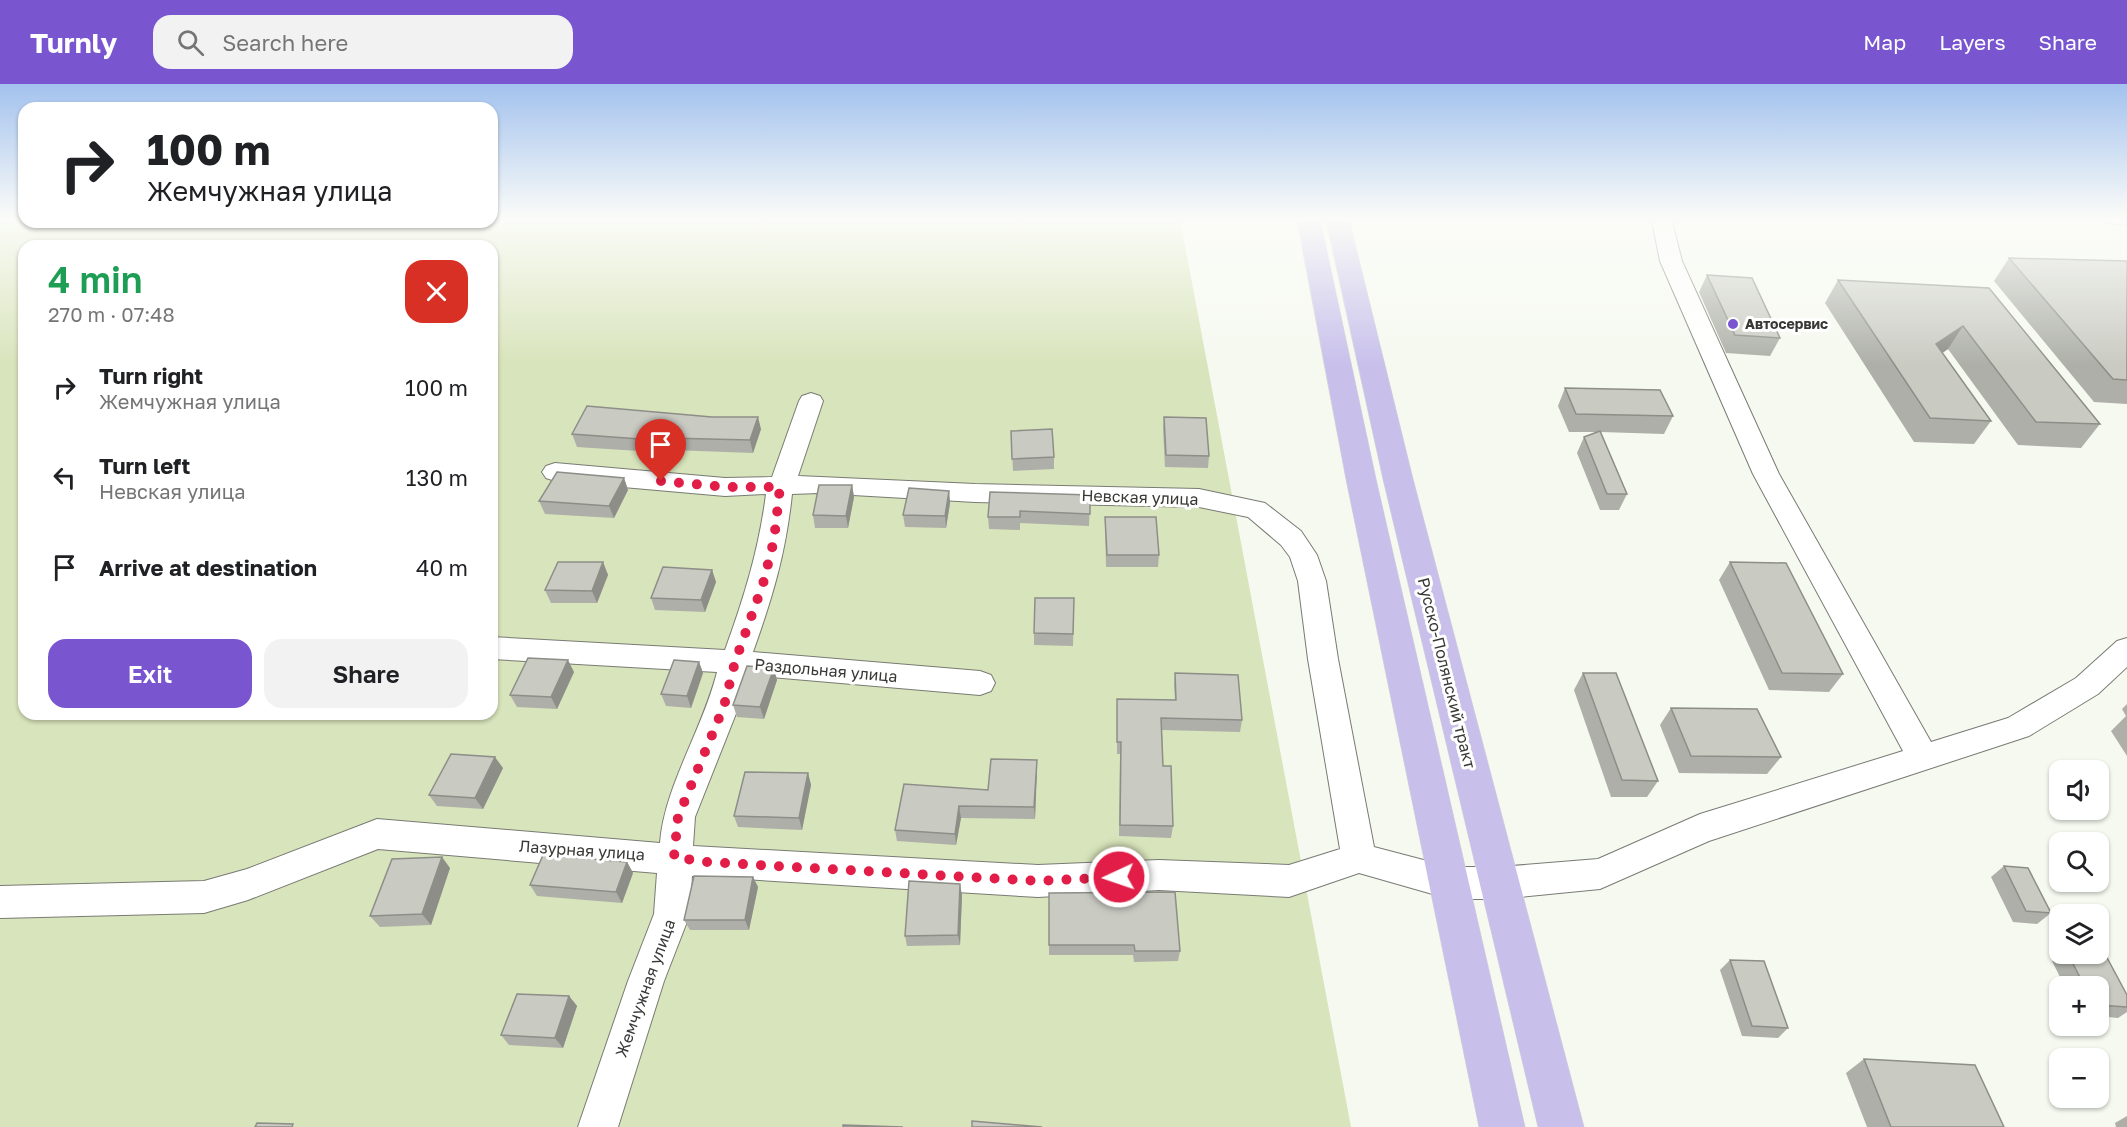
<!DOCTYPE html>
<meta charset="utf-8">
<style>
body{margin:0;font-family:"Golos Text",sans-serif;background:#f2f2f2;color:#202124;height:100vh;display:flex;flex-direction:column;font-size:22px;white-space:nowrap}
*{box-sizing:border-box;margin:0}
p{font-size:20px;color:#757577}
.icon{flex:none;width:33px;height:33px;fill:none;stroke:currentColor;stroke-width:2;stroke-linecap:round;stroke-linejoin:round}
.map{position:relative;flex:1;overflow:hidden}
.details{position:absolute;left:18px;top:156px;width:480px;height:480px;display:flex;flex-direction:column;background:#fff;border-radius:18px;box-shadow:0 2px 4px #0004}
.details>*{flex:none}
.guide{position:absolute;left:18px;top:18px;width:480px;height:126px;border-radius:18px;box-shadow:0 2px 4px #0004;background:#fff;color:#202124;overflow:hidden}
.tools{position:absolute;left:2049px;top:676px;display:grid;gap:12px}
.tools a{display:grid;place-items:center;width:60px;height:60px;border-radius:12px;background:#fff;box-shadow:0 2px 4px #0004;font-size:30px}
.pin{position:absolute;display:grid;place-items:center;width:51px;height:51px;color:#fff;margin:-62px -26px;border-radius:50% 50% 50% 0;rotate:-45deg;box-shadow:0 0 6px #0007}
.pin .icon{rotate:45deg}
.me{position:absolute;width:66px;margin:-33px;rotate:267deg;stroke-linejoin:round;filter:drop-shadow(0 0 4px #0008)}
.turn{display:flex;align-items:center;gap:21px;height:126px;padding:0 30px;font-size:27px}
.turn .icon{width:78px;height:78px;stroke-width:2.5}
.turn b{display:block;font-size:42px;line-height:51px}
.round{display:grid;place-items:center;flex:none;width:63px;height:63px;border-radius:18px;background:#f2f2f2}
.head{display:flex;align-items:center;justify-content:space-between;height:102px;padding:0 30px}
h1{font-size:36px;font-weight:600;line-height:45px;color:#1e9e55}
.action{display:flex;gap:12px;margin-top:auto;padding:12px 30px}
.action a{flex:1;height:69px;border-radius:18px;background:#7956d0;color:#fff;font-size:24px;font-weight:600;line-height:69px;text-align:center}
.action a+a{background:#f2f2f2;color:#202124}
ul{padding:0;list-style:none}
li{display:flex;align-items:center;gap:18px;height:90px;padding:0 30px}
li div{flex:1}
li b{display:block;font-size:22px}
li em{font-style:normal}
header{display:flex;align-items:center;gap:36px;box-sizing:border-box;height:84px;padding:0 30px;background:#7956d0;color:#fff}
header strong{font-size:28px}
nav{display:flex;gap:33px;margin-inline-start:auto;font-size:21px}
.search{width:420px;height:54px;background:#f2f2f2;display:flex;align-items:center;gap:15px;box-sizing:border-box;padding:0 21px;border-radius:18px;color:#757577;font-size:22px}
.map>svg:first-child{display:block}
.green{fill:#d8e4bb;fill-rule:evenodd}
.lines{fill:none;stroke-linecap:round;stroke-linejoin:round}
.street-casing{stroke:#787b73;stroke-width:2}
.primary-casing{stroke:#d7d7d7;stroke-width:1}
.street{fill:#fff;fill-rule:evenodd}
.primary{fill:#c8c0eb;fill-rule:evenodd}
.wall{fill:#adafa8}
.shaded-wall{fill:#8d8e88}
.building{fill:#c9cbc3;stroke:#8d8e88;stroke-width:1.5}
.route{stroke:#e11d48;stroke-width:10;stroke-dasharray:0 18}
.poi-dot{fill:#7956d0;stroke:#fff;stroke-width:2}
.labels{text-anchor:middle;stroke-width:6;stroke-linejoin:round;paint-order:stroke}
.far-poi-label{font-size:14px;font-weight:bold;fill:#383936;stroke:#fff;text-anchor:start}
.street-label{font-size:16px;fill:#383936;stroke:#fff}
</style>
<header>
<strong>Turnly</strong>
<div class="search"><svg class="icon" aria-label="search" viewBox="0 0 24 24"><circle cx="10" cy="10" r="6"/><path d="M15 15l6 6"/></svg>Search here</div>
<nav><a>Map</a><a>Layers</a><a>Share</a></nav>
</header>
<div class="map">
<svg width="2127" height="1043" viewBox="0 0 2127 1043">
<rect width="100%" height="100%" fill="#f6f9f0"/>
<path class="green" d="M0 135H24V138L1180 135 1351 1043H0ZM24 162H492V630H24Z"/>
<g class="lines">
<defs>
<g id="street">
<path d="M1655 135H1675L1673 142 1682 177 1779 390 1931 658 2008 634 2076 594 2117 557 2127 554V583L2098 610 2029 652 1709 757 1600 805 1500 815H1450L1359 789 1289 813 1159 806 1038 813 692 792 690 830 664 897 618 1043H578L628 897 654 830 657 789 378 765 248 816 204 829 0 834V802L204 797 247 785 377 735 660 759C664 703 703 645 717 588L492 575V553L725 566C744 514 759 465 766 410L725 412 555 397 546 394 542 388 546 382 555 379 725 394 772 393 799 317 802 312 811 309 820 312 823 317 798 392 975 400 1199 405 1265 419 1301 447 1317 471 1326 497 1338 575 1374 763 1450 783H1500L1598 775 1700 730 1903 667 1753 390 1660 177 1653 142ZM818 409 975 418 1199 423 1248 433 1281 461 1290 473 1298 497 1308 575 1340 765 1289 781 1159 776 1038 781 693 762 695 733 739 622 747 591 980 611 991 607 995 599 991 591 980 587 753 568C773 512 786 468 792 410Z"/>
<polygon points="2104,135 2127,135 2127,141 2107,139"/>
</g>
<g id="primary">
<polygon points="1297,135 1320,135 1376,395 1525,1043 1479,1043 1346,395"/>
<polygon points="1326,135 1349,135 1413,395 1584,1043 1538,1043 1383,395"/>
</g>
</defs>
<use href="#street" class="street-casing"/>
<use href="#primary" class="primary-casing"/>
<use href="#street" class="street"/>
<use href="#primary" class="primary"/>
</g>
<g class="wall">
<polygon points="2009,174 2127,177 2127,320 2094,318 1994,197"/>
<polygon points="1707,191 1780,254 1770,272 1726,269 1699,208"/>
<polygon points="1838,196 1989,204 2100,340 2081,364 2018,361 1948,265 1942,269 1991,337 1974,360 1914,358 1825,219"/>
<polygon points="1565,304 1673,332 1664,350 1601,348 1627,410 1619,426 1600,426 1577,369 1584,353 1596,348 1569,348 1558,322"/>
<polygon points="1164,333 1209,372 1208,384 1165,383 1163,345"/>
<polygon points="761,345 753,369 672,366 670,369 577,363 572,350"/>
<polygon points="1011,347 1054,373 1054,385 1013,387"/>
<polygon points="624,394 628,406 614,434 545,430 539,417"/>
<polygon points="852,401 854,413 848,444 815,444 813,431"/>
<polygon points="949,407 950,419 946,444 905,443 903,431"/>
<polygon points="1090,411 1089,442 1020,439 1020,446 989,445 988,433"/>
<polygon points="1105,433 1159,471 1158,483 1106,483"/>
<polygon points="603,478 608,491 597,519 551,519 545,506"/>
<polygon points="1730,478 1843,590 1829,608 1769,606 1719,496"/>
<polygon points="712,486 716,498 705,528 655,526 651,514"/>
<polygon points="1074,514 1073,562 1034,561 1034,549"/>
<polygon points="699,578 703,589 691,624 666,622 661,610"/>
<polygon points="574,588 557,625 517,623 510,611"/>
<polygon points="1175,589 1242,636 1240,648 1162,646 1163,682 1173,742 1171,754 1119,752 1120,670 1117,670 1117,615 1175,616 1174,601"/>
<polygon points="1583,589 1658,697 1647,713 1611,713 1574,606"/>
<polygon points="777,596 764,635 737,633 733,621"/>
<polygon points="2127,620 2127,672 2111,647 2126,632 2122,625"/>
<polygon points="1671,624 1781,673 1767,690 1679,689 1660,641"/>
<polygon points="1037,676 1035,735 961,734 956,761 897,757 895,746 988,706"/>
<polygon points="503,684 483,725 437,722 429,711"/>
<polygon points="808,689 811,701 802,746 738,743 734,732"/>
<polygon points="627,778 633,789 622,819 537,812 530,801"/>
<polygon points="2004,782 2051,829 2037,840 2013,838 1991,793"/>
<polygon points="450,784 431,841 380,843 370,832"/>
<polygon points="753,793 758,803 749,846 690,846 684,836"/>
<polygon points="1049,809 1180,867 1178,877 1134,878 1133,871 1049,871"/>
<polygon points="962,811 960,861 907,862 905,852"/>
<polygon points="2061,870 2098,870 2127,911 2127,928 2118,934 2098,932 2098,903 2065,903 2052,877"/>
<polygon points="1730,876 1788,944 1778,954 1742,952 1720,886"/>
<polygon points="569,912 577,922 563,964 509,961 501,951"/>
<polygon points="1864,975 2004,1043 1867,1043 1846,989"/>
<polygon points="2127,1032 2127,1043 2116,1043 2115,1039"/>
</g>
<g class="shaded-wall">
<polygon points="1963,242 1948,265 1921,284 1936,260"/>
<polygon points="758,333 761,345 753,369 750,356"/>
<polygon points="668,354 672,366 670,369 667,357"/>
<polygon points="624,394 628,406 614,434 609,422"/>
<polygon points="852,401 854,413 848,444 846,432"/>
<polygon points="949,407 950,419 946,444 945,432"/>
<polygon points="603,478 608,491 597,519 592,507"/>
<polygon points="712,486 716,498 705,528 701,516"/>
<polygon points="568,576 574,588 557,625 551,613"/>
<polygon points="699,578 703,589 691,624 687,612"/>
<polygon points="774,584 777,596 764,635 760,623"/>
<polygon points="495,673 503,684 483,725 475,714"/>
<polygon points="1037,676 1037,687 1035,735 1034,723"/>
<polygon points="808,689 811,701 802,746 799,734"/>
<polygon points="959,722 961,734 956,761 955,750"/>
<polygon points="442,773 450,784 431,841 422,830"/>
<polygon points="627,778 633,789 622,819 616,808"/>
<polygon points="753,793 758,803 749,846 745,836"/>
<polygon points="960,800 962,811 960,861 958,851"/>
<polygon points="569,912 577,922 563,964 555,954"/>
</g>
<g class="building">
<polygon points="2009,174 2127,177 2127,296 2113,295"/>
<polygon points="1707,191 1752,194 1780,254 1735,251"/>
<polygon points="1838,196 1989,204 2100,340 2036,338 1963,242 1936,260 1991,337 1930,334"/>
<polygon points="1565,304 1660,306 1673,332 1576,330"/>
<polygon points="587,322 712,333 758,333 750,356 668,354 667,357 572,350"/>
<polygon points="1164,333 1206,334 1209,372 1166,371"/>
<polygon points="1052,345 1054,373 1012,375 1011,347"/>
<polygon points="1600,347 1627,410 1607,410 1584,353"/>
<polygon points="557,388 624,394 609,422 539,417"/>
<polygon points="819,401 852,401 846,432 813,431"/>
<polygon points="909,404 949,407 945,432 903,431"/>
<polygon points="990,408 1090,411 1090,430 1020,427 1020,433 988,433"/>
<polygon points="1105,433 1156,433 1159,471 1107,471"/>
<polygon points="558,478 603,478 592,507 545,506"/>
<polygon points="1730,478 1786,479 1843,590 1782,589"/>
<polygon points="663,483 712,486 701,516 651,514"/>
<polygon points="1035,514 1074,514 1073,550 1034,549"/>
<polygon points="528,574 568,576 551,613 510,611"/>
<polygon points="674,576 699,578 687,612 661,610"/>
<polygon points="747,582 774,584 760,623 733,621"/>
<polygon points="1175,589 1238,591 1242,636 1161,634 1163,682 1171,682 1173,742 1120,741 1121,658 1117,658 1117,615 1176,616"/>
<polygon points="1583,589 1616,589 1658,697 1622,696"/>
<polygon points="1671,624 1757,625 1781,673 1691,672"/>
<polygon points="451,670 495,673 475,714 429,711"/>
<polygon points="991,675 1037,676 1034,723 959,722 955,750 895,746 904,700 988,706"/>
<polygon points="745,688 808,689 799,734 734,732"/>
<polygon points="543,771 627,778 616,808 530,801"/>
<polygon points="442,773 422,830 370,832 392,775"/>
<polygon points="2004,782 2028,784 2051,829 2026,827"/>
<polygon points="694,792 753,793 745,836 684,836"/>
<polygon points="909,797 960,800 958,851 905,852"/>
<polygon points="1175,808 1180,867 1135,867 1134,861 1049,861 1049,809"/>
<polygon points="2098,869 2105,870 2127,911 2127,923 2098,921 2098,903 2085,903 2068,870"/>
<polygon points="1730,876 1764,877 1788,944 1752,942"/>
<polygon points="517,910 569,912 555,954 501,951"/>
<polygon points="1864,975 1975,981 2004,1043 1891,1043"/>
<polygon points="972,1037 1042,1043 972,1043"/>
<polygon points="257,1039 293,1040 292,1043 255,1043"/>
<polygon points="843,1041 903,1043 843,1043"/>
</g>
<linearGradient id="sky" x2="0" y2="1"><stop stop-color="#a3c2ee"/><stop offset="0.48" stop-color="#fbfcf8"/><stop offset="1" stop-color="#fbfcf8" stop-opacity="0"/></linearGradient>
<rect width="2127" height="281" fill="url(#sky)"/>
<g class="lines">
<polyline class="route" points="661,397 725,403 780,403 774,456 763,500 735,578 724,622 678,733 674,773 706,778 1038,797 1119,793"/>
</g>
<circle class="poi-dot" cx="1733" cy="240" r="6"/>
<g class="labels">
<g class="far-poi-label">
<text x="1745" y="245">Автосервис</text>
</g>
<g class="street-label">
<text transform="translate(1140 413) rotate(2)" y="6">Невская улица</text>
<text transform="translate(826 586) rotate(5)" y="6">Раздольная улица</text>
<text transform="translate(1447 589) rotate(76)" y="6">Русско-Полянский тракт</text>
<text transform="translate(582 766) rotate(4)" y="6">Лазурная улица</text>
<text transform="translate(645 904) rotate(-70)" y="6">Жемчужная улица</text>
</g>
</g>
</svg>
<div class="tools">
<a><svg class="icon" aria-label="sound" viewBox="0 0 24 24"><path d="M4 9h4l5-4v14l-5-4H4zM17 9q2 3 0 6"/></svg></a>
<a><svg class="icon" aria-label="search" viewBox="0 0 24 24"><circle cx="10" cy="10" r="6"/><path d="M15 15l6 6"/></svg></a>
<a><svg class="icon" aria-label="layers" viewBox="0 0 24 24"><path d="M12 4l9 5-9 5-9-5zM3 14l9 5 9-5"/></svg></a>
<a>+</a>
<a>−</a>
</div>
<div class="pin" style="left:661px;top:397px;background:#d93025"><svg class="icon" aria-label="arrive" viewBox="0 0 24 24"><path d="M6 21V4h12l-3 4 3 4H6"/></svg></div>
<svg class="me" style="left:1119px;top:793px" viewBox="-20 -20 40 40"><circle r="17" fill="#e11d48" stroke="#fff" stroke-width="3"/><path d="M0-11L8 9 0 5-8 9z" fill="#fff"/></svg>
<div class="guide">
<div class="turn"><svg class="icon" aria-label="right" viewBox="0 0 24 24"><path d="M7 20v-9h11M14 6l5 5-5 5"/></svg><div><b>100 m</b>Жемчужная улица</div></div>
</div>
<section class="details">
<div class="head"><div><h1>4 min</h1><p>270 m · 07:48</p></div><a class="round" style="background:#d93025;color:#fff"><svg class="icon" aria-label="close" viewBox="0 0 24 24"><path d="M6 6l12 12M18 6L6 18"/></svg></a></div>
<ul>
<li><svg class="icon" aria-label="right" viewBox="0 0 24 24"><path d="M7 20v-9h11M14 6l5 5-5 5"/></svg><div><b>Turn right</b><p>Жемчужная улица</p></div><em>100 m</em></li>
<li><svg class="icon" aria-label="left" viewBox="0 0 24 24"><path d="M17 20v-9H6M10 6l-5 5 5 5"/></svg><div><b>Turn left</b><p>Невская улица</p></div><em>130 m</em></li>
<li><svg class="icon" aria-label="arrive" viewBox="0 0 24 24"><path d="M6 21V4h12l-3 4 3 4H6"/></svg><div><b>Arrive at destination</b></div><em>40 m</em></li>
</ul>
<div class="action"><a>Exit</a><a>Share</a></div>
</section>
</div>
